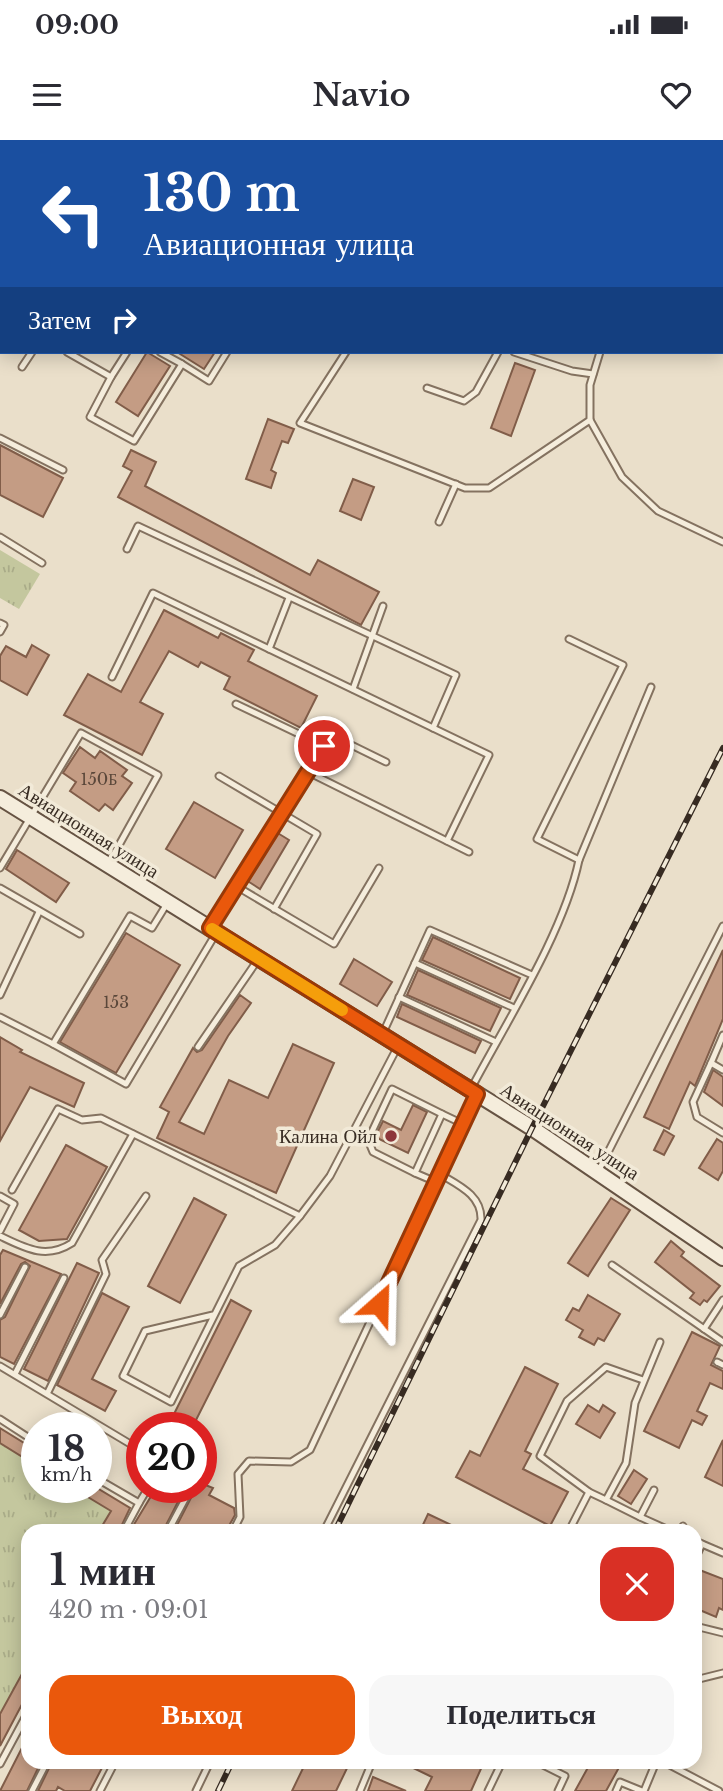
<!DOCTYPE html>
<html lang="ru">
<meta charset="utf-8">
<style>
body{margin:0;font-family:"Libre Baskerville",serif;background:#f7f7f7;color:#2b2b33;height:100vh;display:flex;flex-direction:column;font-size:26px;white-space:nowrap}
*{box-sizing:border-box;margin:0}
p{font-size:23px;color:#7c7c81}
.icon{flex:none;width:38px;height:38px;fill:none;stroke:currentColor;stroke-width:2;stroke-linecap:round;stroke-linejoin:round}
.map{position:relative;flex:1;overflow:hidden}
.details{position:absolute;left:21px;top:1384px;width:681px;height:245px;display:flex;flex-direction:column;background:#fff;border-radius:21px;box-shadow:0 4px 18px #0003}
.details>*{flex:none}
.hud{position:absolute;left:0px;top:0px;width:724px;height:214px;box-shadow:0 4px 18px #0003;background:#1a4fa0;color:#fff;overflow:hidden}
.speed{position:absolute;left:21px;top:1272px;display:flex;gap:14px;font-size:35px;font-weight:700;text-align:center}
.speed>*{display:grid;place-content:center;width:91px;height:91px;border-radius:50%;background:#fff;box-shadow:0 4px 18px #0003;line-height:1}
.speed small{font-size:18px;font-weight:400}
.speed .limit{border:10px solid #d22;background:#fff;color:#111}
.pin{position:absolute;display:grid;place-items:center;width:60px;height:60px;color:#fff;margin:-30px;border:4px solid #fff;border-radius:50%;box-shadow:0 2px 7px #0007}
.me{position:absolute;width:77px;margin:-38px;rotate:25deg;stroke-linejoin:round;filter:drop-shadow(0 0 5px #0008)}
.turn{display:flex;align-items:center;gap:24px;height:147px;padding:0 28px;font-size:32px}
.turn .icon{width:91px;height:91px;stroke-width:2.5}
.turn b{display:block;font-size:49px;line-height:60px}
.then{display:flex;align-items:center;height:66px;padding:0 28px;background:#0003;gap:14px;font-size:26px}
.round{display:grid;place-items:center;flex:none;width:74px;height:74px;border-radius:21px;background:#f7f7f7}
.headline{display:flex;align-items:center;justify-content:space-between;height:119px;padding:0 28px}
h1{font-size:42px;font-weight:600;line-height:52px}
.cta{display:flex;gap:14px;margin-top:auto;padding:14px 28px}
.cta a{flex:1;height:80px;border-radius:21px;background:#ea580c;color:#fff;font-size:28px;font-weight:600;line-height:80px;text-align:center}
.cta a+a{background:#f7f7f7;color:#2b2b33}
.status{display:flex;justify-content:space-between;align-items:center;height:49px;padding:0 35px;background:#fff;direction:ltr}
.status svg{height:19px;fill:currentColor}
header{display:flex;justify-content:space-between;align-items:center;height:91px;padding:0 28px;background:#fff;font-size:32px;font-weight:600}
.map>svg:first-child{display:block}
.grass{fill:url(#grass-tufts)}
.building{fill:#c49c84;stroke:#815d49;stroke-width:2}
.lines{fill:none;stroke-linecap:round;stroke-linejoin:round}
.lane-casing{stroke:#847260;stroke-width:9}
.secondary-casing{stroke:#665343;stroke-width:18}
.path{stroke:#847260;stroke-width:2.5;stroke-dasharray:5 3.5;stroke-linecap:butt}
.lane{stroke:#f5eddc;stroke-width:5}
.secondary{stroke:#f5eddc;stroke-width:14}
.rail-casing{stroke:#372b22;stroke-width:6}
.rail{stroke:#f2ead8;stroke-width:3.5;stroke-dasharray:10;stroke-linecap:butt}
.route-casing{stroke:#983908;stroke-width:18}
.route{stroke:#ea580c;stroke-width:12}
.slow{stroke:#f59e0b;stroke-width:12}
.poi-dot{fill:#8d373b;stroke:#f2ead8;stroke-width:2.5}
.labels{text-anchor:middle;stroke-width:7;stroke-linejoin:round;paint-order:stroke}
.number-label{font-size:16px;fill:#5a473a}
.street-label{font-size:19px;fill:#372b22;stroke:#f2ead8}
.poi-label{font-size:19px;fill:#372b22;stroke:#f2ead8;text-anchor:end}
</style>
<div class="status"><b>09:00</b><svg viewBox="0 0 49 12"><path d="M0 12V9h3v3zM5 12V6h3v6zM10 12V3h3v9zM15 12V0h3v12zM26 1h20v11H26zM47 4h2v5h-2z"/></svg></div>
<header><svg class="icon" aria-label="menu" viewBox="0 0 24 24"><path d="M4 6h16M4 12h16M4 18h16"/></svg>Navio<svg class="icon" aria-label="heart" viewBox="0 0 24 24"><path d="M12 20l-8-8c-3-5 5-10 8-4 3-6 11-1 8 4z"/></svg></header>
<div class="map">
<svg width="723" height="1651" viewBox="0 0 723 1651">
<defs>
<pattern id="grass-tufts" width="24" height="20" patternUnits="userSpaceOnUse" patternTransform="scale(1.75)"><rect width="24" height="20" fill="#c4c79e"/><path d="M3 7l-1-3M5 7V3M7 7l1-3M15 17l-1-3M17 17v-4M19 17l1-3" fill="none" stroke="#a9ab88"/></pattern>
</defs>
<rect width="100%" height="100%" fill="#eadfca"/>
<g class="grass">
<polygon points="0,410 40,434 19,469 0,458"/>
<polygon points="0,1303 37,1326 37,1348 73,1348 111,1371 99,1391 28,1391 28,1523 0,1574"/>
</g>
<g class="building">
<polygon points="147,212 170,226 138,276 116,262"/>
<polygon points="177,212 215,212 204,229"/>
<polygon points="515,223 535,230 511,296 491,288"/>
<polygon points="268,279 294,289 288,303 282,301 271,330 276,333 271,348 246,339"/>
<polygon points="0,305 63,338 43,377 0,355"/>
<polygon points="131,310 156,322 145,346 310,435 318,420 379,452 361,485 118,357 132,331 123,326"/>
<polygon points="353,339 374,347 361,380 340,371"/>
<polygon points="164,470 218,498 221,493 254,510 248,521 317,556 301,588 224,549 230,537 201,522 198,527 169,511 140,562 163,574 142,615 64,575 88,534 121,552"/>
<polygon points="32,505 49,515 27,555 0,540 0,516 6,506 26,517"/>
<polygon points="80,607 95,618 100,611 127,630 122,636 132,643 113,670 105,664 99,671 70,651 76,642 63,633"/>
<polygon points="194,662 243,690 215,738 166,709"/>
<polygon points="276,692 289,700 260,749 246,740"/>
<polygon points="17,710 69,743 56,762 6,729"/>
<polygon points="126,793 180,825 116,933 60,902"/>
<polygon points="433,797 520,838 510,859 422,820"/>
<polygon points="723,810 723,879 695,946 690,942 669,989 644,977"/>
<polygon points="354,819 392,842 377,866 340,844"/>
<polygon points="418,830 501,868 490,891 407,855"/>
<polygon points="240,855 251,863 228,896 179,982 204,994 229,940 268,958 293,904 334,923 276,1053 157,998 169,972 160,967 193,908 197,912 202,910"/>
<polygon points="402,864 481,901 475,913 397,877"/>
<polygon points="0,897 22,910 20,912 84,943 74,967 30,947 0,1001"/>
<polygon points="713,930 723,937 723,966 704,952"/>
<polygon points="413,965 427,972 408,1013 375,997 383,981 401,990"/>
<polygon points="664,990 674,996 664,1015 654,1010"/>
<polygon points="717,999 723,1003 723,1031 718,1040 699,1028"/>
<polygon points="66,1005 107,1027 67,1099 39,1101 19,1090"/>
<polygon points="194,1058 226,1075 180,1163 148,1146"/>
<polygon points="611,1058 630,1070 588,1136 568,1123"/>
<polygon points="671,1101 684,1112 681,1116 720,1146 707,1162 704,1160 700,1165 690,1158 694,1153 655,1122"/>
<polygon points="3,1110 61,1134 14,1224 0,1217 0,1180 5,1177 30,1126 25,1122 21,1124 0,1164 0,1115"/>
<polygon points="77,1123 99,1133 48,1241 24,1229"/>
<polygon points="102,1153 129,1167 92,1239 116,1251 105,1271 57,1245"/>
<polygon points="588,1155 620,1174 604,1201 598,1198 594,1205 579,1197 583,1190 566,1180 573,1168 579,1171"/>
<polygon points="231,1160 251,1171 192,1288 167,1288"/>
<polygon points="692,1192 720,1206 711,1225 723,1231 723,1249 710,1243 697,1271 707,1276 702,1285 692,1280 679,1308 644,1291"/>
<polygon points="525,1227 558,1244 525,1311 531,1314 523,1329 568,1352 550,1386 456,1337 470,1311 480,1316"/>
<polygon points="588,1265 599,1272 603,1265 615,1273 600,1298 576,1284"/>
<polygon points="0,1288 37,1311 37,1326 0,1303"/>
<polygon points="723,1300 723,1346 705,1337"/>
<polygon points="634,1330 647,1339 631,1364 618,1356"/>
<polygon points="203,1344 213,1348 209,1355 234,1368 235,1375 226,1391 174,1391 196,1348 201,1348"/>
<polygon points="73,1348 97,1348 130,1368 119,1391 99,1391 111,1371"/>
<polygon points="156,1348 185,1348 163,1391 130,1391"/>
<polygon points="428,1374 464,1391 420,1391"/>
<polygon points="697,1429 723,1439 723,1470 719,1468 716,1477 695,1468"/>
<polygon points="28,1523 28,1553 0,1606 0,1574"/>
<polygon points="28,1596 28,1622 41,1622 27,1651 0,1651"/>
<polygon points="52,1622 105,1622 90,1651 65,1651 58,1647 56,1651 38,1651"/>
<polygon points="306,1622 350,1622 336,1651 292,1651"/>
<polygon points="401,1622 484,1622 471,1651 425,1651 432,1637"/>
<polygon points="591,1622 622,1622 606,1651 575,1651"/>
<polygon points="373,1637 406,1651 368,1651"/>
</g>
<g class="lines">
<defs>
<g id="lane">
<polyline points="120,0 122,2"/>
<polyline points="462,0 471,2"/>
<polyline points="588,0 588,2"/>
<polyline points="706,0 712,2"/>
<polyline points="248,2 249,0"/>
<polyline points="393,2 394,0"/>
<polyline points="622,2 638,0"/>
<polyline points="723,200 723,201"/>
<polyline points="67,212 111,237 127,212"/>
<polyline points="346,212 300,283 465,348 489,348 590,280 590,245 600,212"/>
<polyline points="514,212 572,231 593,234"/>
<polyline points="182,224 209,241 227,212"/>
<polyline points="22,227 32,212"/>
<polyline points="111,237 90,277 134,301 182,224 160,212"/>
<polyline points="427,248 464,261 476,252 498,212"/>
<polyline points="590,280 622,337 658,371 723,402"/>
<polyline points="0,298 63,330"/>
<polyline points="439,382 456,344"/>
<polyline points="0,397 42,423"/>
<polyline points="127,409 138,386 456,535 433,588"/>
<polyline points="0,483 4,485 0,492"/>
<polyline points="269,509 289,458"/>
<polyline points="112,537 153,453 489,615 447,701"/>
<polyline points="353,549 383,466"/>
<polyline points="236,564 324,606"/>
<polyline points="308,632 469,712"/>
<polyline points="219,636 317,694 274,769"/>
<polyline points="579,720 651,547"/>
<polyline points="0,728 81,593 158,635 109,723"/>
<polyline points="236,746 334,804 379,728"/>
<polyline points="0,748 80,794"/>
<polyline points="211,786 331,595 386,622"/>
<polyline points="415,823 514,868"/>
<polyline points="0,855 39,772"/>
<polyline points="399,857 496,902"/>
<polyline points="0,877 53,904 130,776 152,788 168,762"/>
<polyline points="383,893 430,790 532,835"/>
<polyline points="53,904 126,944 215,795"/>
<polyline points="198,907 257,821"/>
<polyline points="711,923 723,895"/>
<polyline points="723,930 711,923 693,962 697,977 723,993"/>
<path d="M472 947C507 881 564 792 579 720L537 699 623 525 569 499"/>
<polyline points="599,1030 723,786"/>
<polyline points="415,1033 373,1012 368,1000 392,949 442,974"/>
<polyline points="436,1042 415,1033 442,974 463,984"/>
<polyline points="12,1050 58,969 82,980 101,978 300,1076 330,1036 398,906"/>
<polyline points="0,1056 14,1064 0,1091"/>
<path d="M0 1096C25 1108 46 1120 72 1103L133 994"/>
<polyline points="612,1125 723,1202"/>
<polyline points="0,1175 25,1127"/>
<polyline points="213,1175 145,1191 123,1236 171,1262 239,1126 275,1105 300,1076"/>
<polyline points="704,1189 723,1160"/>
<polyline points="717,1222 723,1225"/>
<polyline points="0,1226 142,1311"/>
<polyline points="15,1234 64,1138"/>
<polyline points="643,1240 606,1227 567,1261 540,1316 589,1352 606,1360 626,1323 635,1263 660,1202"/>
<polyline points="48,1252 106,1134 102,1120 146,1056"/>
<polyline points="0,1279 37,1303"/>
<polyline points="96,1338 139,1363 124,1391"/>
<polyline points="606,1360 640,1377 654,1350"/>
<polyline points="139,1363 148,1348"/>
<polyline points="640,1377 671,1391"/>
<polyline points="571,1387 589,1352"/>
<polyline points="168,1391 191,1348"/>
<polyline points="233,1391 240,1377 238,1334 249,1321 291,1322 310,1310 476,956"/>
<path d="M324 1391 481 1080C482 1055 458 1045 440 1034"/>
<polyline points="680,1391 683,1386"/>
<polyline points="695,1401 723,1413"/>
<polyline points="695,1419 702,1404"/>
<polyline points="695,1486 723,1493"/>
<polyline points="695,1540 723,1533"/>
<polyline points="664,1622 719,1651"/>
<polyline points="0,1624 28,1572"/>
<polyline points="541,1624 565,1636 558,1651"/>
<polyline points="32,1651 47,1622"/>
<polyline points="100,1651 115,1622"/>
<polyline points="196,1651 210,1622"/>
<polyline points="360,1651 372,1622"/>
<polyline points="488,1651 502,1622"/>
<polyline points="616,1651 620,1642 642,1651"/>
<polyline points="644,1651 656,1622"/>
</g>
<polyline id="secondary" points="0,658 532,988 723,1118"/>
</defs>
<use href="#lane" class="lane-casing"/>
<use href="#secondary" class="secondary-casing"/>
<polyline class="path" points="0,45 2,47"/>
<use href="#lane" class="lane"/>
<use href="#secondary" class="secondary"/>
<defs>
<g id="rail">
<polyline points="335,1391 532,988 723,608"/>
<polyline points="218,1651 232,1622"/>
</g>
</defs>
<use href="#rail" class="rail-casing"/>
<use href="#rail" class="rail"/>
</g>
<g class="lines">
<defs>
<polyline id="route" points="324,606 210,788 477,954 379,1164"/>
</defs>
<use href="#route" class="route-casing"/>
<use href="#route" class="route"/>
<polyline class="slow" points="212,789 342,870"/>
</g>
<circle class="poi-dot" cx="391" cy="996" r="7"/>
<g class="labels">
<g class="number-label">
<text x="99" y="645">150Б</text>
<text x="116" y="868">153</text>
</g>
<g class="street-label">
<text transform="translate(89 690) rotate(32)" y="7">Авиационная улица</text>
<text transform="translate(570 991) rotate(33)" y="7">Авиационная улица</text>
</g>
<g class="poi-label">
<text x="377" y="1003">Калина Ойл</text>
</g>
</g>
</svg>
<div class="speed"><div>18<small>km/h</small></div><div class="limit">20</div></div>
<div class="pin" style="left:324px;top:606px;background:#d93025"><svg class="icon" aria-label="arrive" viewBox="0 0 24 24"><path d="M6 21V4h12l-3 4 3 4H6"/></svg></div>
<svg class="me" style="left:379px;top:1164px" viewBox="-20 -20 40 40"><path d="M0-17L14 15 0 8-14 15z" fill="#ea580c" stroke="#fff" stroke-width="4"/></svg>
<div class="hud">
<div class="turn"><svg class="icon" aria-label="left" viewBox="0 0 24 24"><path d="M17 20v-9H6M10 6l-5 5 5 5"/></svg><div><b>130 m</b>Авиационная улица</div></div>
<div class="then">Затем<svg class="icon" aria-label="right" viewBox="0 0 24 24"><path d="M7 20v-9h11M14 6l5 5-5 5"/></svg></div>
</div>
<section class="details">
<div class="headline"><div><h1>1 мин</h1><p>420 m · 09:01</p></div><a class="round" style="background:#d93025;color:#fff"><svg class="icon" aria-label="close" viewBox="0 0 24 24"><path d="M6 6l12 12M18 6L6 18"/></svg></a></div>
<div class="cta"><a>Выход</a><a>Поделиться</a></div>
</section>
</div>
